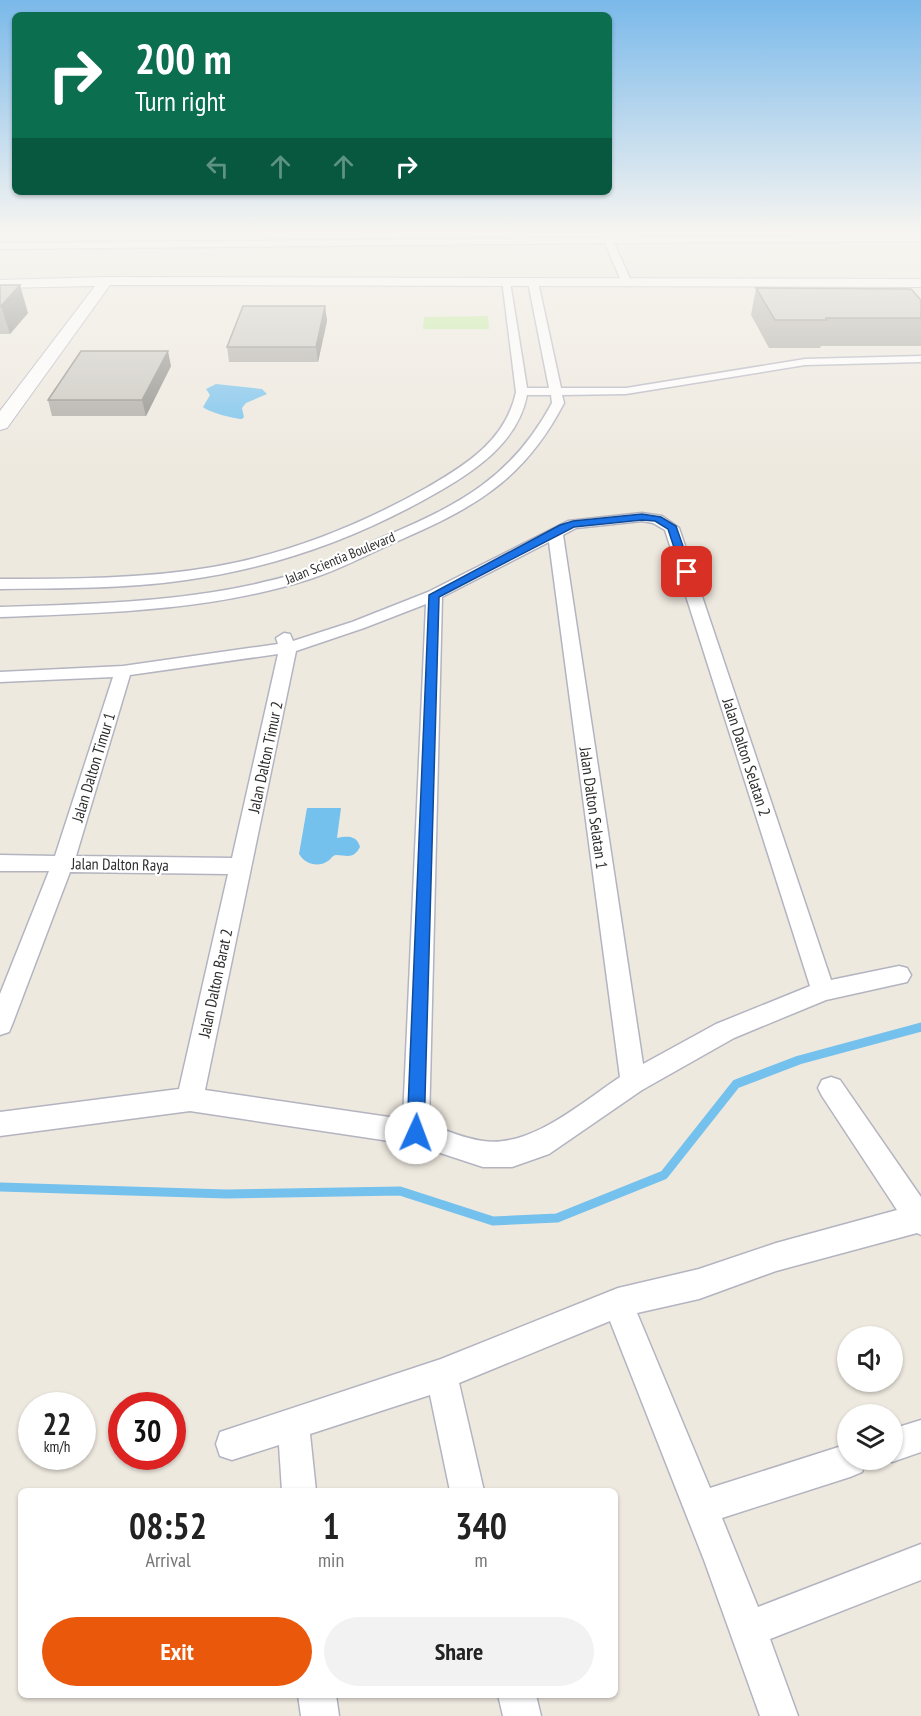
<!DOCTYPE html>
<style>
body{margin:0;font-family:"PT Sans Narrow",sans-serif;background:#f2f2f2;color:#222;height:100vh;display:flex;flex-direction:column;font-size:22px;white-space:nowrap}
*{box-sizing:border-box;margin:0}
p{font-size:20px;color:#767676}
.icon{flex:none;width:33px;height:33px;fill:none;stroke:currentColor;stroke-width:2;stroke-linecap:round;stroke-linejoin:round}
.map{position:relative;flex:1;overflow:hidden}
.side{position:absolute;left:18px;top:1488px;width:600px;height:210px;display:flex;flex-direction:column;background:#fff;border-radius:9px;box-shadow:0 2px 4px #0004}
.side>*{flex:none}
.guide{position:absolute;left:12px;top:12px;width:600px;height:183px;border-radius:9px;box-shadow:0 2px 4px #0004;background:#0b6e4f;color:#fff;overflow:hidden}
.fabs{position:absolute;left:837px;top:1326px;display:grid;gap:12px}
.fabs a{display:grid;place-items:center;width:66px;height:66px;border-radius:50%;background:#fff;box-shadow:0 2px 4px #0004;font-size:30px}
.speed{position:absolute;left:18px;top:1392px;display:flex;gap:12px;font-size:30px;font-weight:700;text-align:center}
.speed>*{display:grid;place-content:center;width:78px;height:78px;border-radius:50%;background:#fff;box-shadow:0 2px 4px #0004;line-height:1}
.speed small{font-size:15px;font-weight:400}
.speed .limit{border:9px solid #d22;background:#fff;color:#111}
.pin{position:absolute;display:grid;place-items:center;width:51px;height:51px;color:#fff;margin:-26px;border-radius:12px;box-shadow:0 3px 9px #0006}
.me{position:absolute;width:66px;margin:-33px;rotate:2deg;stroke-linejoin:round;filter:drop-shadow(0 0 4px #0008)}
.turn{display:flex;align-items:center;gap:21px;height:126px;padding:0 24px;font-size:27px}
.turn .icon{width:78px;height:78px;stroke-width:2.5}
.turn b{display:block;font-size:42px;line-height:51px}
.lanes{display:flex;align-items:center;height:57px;padding:0 24px;background:#0003;justify-content:center;gap:30px;direction:ltr}
.lanes .off{opacity:.35}
.eta{display:flex;justify-content:space-evenly;align-items:center;height:102px;text-align:center}
.eta b{font-size:36px;font-weight:600;line-height:42px}
.cta{display:flex;gap:12px;margin-top:auto;padding:12px 24px}
.cta a{flex:1;height:69px;border-radius:36px;background:#ea580c;color:#fff;font-size:24px;font-weight:600;line-height:69px;text-align:center}
.cta a+a{background:#f2f2f2;color:#222}
.map>svg:first-child{display:block}
.education{fill:#efe8cf}
.pitch{fill:#bfea99}
.water{fill:#75c1ed}
.lines{fill:none;stroke-linecap:round;stroke-linejoin:round}
.stream{stroke:#75c1ed;stroke-width:9}
.street-casing{stroke:#b3b4c0;stroke-width:3}
.secondary-casing{stroke:#b3b4c0;stroke-width:2}
.street{fill:#fff;fill-rule:evenodd}
.secondary{fill:#fff;fill-rule:evenodd}
.wall{fill:#adaaa4}
.shaded-wall{fill:#8d8b86}
.building{fill:#c9c6bf;stroke:#8d8b86;stroke-width:1.5}
.route{fill:#1a73e8;stroke:#114b97;stroke-width:1.5}
.labels{text-anchor:middle;stroke-width:4.5;stroke-linejoin:round;paint-order:stroke}
.far-street-label{font-size:14px;fill:#2d2d2d;stroke:#fff}
.street-label{font-size:16px;fill:#2d2d2d;stroke:#fff}
</style>
<div class="map">
<svg width="921" height="1716" viewBox="0 0 921 1716">
<rect width="100%" height="100%" fill="#eee9df"/>
<polygon class="education" points="618,233 886,233 887,235 619,235"/>
<polygon class="pitch" points="488,316 489,329 423,329 424,317"/>
<g class="water">
<path d="M216 384 262 389 267 394 246 403 242 408 244 417 242 419C235 419 208 412 203 407L210 395 206 389Z"/>
<path d="M307 808H341L337 838C347 836 357 835 360 847 353 860 347 855 336 855 333 855 331 859 328 861 318 868 305 864 299 854Z"/>
</g>
<g class="lines">
<polyline class="stream" points="0,1187 226,1194 400,1191 493,1221 557,1218 664,1175 736,1084 799,1060 921,1027"/>
<defs>
<g id="street">
<polygon points="601,233 609,233 612,238 921,235 921,241 614,243 632,283 627,286 622,283 605,243 0,249 0,243 603,238"/>
<path d="M533 279 538 282 561 388H626L805 359 921 356V362L805 365 626 394 562 395 564 403C523 482 472 509 393 543 366 555 339 570 310 579 211 611 103 613 0 617V607C99 604 202 602 298 573 328 563 357 548 386 536 461 504 512 477 552 403L551 395H527C518 442 476 470 438 492 360 537 275 568 186 580 125 589 62 588 0 589V579C71 579 143 579 213 567 288 554 360 525 426 488 466 465 506 440 516 392L502 280 510 282 527 388H549L528 282Z"/>
<path d="M642 513 662 516 679 528 831 980 899 966 907 968 911 975 907 982 826 1000 734 1038 642 1090 549 1154 512 1167H483L416 1145 190 1111 0 1136V1112L179 1089 228 874 70 872 12 1025 9 1032 0 1035V994L49 871H0V855L55 856 113 677 0 682V672L123 666 278 644 276 638 284 633 290 634 293 641 352 622 428 592 568 521ZM642 521 653 523 665 530 810 986 716 1024 643 1064 563 535 576 528ZM549 542 620 1077C581 1103 531 1148 483 1141 465 1139 447 1130 429 1125L442 597ZM426 604 403 1119 205 1090 296 651 364 628ZM278 654 232 858 76 856 130 675Z"/>
<polygon points="831,1077 840,1080 921,1197 921,1235 917,1233 776,1271 699,1299 637,1313 710,1488 848,1444 848,1460 867,1460 862,1472 850,1477 722,1518 758,1607 921,1544 921,1580 770,1639 798,1716 760,1716 704,1560 610,1321 459,1383 484,1491 450,1491 430,1395 310,1434 316,1491 282,1491 279,1445 232,1460 220,1456 216,1444 220,1432 232,1428 441,1359 618,1288 699,1269 776,1243 897,1210 822,1096 818,1088 822,1080"/>
<polygon points="921,1420 921,1452 892,1462 885,1460 892,1460 892,1429"/>
<polygon points="298,1695 336,1695 339,1716 301,1716"/>
<polygon points="498,1695 536,1695 541,1716 503,1716"/>
</g>
<polygon id="secondary" points="106,277 921,279 921,287 110,285 7,428 0,430 0,411 95,286 0,288 0,280"/>
</defs>
<use href="#street" class="street-casing"/>
<use href="#secondary" class="secondary-casing"/>
<use href="#street" class="street"/>
<use href="#secondary" class="secondary"/>
</g>
<g class="wall">
<polygon points="0,285 28,313 10,334 0,334"/>
<polygon points="756,288 921,300 921,346 821,346 820,348 769,348 751,315"/>
<polygon points="325,306 327,321 318,362 229,362 227,347"/>
<polygon points="171,366 146,416 52,416 48,400"/>
</g>
<g class="shaded-wall">
<polygon points="20,285 28,313 10,334 1,306"/>
<polygon points="325,306 327,321 318,362 316,347"/>
<polygon points="168,351 171,366 146,416 142,400"/>
</g>
<g class="building">
<polygon points="0,285 20,285 1,306 0,306"/>
<polygon points="756,288 911,289 921,300 921,318 826,318 827,320 775,320"/>
<polygon points="243,306 325,306 316,347 227,347"/>
<polygon points="81,351 168,351 142,400 48,400"/>
</g>
<linearGradient id="sky" x2="0" y2="1"><stop stop-color="#7ab9ea"/><stop offset="0.49" stop-color="#f7f5f1"/><stop offset="1" stop-color="#f7f5f1" stop-opacity="0"/></linearGradient>
<rect width="921" height="474" fill="url(#sky)"/>
<polygon class="route" points="642,514 661,517 676,526 692,572 690,574 682,572 668,529 655,521 642,520 574,527 439,597 424,1133 422,1139 416,1141 410,1139 407,1133 429,595 560,525 573,521"/>
<g class="labels">
<g class="far-street-label">
<text transform="translate(340 558) rotate(-22)" y="5">Jalan Scientia Boulevard</text>
</g>
<g class="street-label">
<text transform="translate(265 757) rotate(-78)" y="6">Jalan Dalton Timur 2</text>
<text transform="translate(747 757) rotate(72)" y="6">Jalan Dalton Selatan 2</text>
<text transform="translate(93 767) rotate(-73)" y="6">Jalan Dalton Timur 1</text>
<text transform="translate(594 808) rotate(82)" y="6">Jalan Dalton Selatan 1</text>
<text transform="translate(120 864) rotate(1)" y="6">Jalan Dalton Raya</text>
<text transform="translate(215 983) rotate(-78)" y="6">Jalan Dalton Barat 2</text>
</g>
</g>
</svg>
<div class="fabs">
<a><svg class="icon" aria-label="sound" viewBox="0 0 24 24"><path d="M4 9h4l5-4v14l-5-4H4zM17 9q2 3 0 6"/></svg></a>
<a><svg class="icon" aria-label="layers" viewBox="0 0 24 24"><path d="M12 4l9 5-9 5-9-5zM3 14l9 5 9-5"/></svg></a>
</div>
<div class="speed"><div>22<small>km/h</small></div><div class="limit">30</div></div>
<div class="pin" style="left:687px;top:572px;background:#d93025"><svg class="icon" aria-label="arrive" viewBox="0 0 24 24"><path d="M6 21V4h12l-3 4 3 4H6"/></svg></div>
<svg class="me" style="left:416px;top:1133px" viewBox="-20 -20 40 40"><circle r="19" fill="#fff"/><path d="M0-13L10 11 0 6-10 11z" fill="#1a73e8"/></svg>
<div class="guide">
<div class="turn"><svg class="icon" aria-label="right" viewBox="0 0 24 24"><path d="M7 20v-9h11M14 6l5 5-5 5"/></svg><div><b>200 m</b>Turn right</div></div>
<div class="lanes"><svg class="icon off" aria-label="left" viewBox="0 0 24 24"><path d="M17 20v-9H6M10 6l-5 5 5 5"/></svg><svg class="icon off" aria-label="ahead" viewBox="0 0 24 24"><path d="M12 20V5M6 11l6-6 6 6"/></svg><svg class="icon off" aria-label="ahead" viewBox="0 0 24 24"><path d="M12 20V5M6 11l6-6 6 6"/></svg><svg class="icon" aria-label="right" viewBox="0 0 24 24"><path d="M7 20v-9h11M14 6l5 5-5 5"/></svg></div>
</div>
<section class="side">
<div class="eta">
<div><b>08:52</b><p>Arrival</p></div>
<div><b>1</b><p>min</p></div>
<div><b>340</b><p>m</p></div>
</div>
<div class="cta"><a>Exit</a><a>Share</a></div>
</section>
</div>
